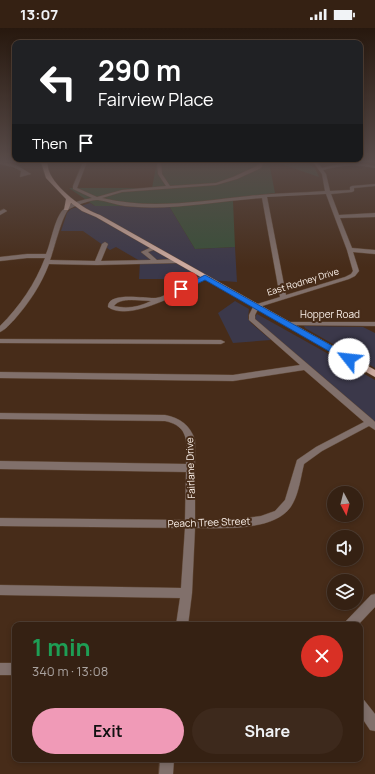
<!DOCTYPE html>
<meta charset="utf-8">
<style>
body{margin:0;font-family:Manrope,sans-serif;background:#3d291c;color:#f1f3f6;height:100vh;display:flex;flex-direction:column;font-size:15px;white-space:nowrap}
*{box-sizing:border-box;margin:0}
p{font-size:13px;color:#aaa3a0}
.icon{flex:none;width:22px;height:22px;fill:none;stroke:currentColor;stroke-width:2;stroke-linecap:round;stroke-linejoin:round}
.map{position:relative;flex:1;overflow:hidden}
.details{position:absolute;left:12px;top:594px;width:351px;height:140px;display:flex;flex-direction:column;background:#352113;border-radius:8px;box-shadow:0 2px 6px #0003,0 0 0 1px #4f3e33}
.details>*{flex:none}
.guide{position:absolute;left:12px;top:12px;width:351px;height:122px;border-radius:8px;box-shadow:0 2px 6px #0003,0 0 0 1px #4f3e33;background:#202124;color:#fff;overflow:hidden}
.needle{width:26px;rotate:173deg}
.buttons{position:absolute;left:327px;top:458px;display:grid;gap:8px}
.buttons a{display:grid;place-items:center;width:36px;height:36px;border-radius:50%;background:#352113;box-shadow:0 2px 6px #0003,0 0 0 1px #4f3e33;font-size:20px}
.pin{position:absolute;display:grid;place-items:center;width:34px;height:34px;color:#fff;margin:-17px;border-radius:8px;box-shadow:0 2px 6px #0006}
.me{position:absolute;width:44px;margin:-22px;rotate:299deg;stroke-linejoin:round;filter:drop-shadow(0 0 3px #0008)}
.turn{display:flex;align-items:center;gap:14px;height:84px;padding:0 20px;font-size:18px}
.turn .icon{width:52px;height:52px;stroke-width:2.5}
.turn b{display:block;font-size:28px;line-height:34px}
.then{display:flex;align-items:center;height:38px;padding:0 20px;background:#0003;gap:8px;font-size:15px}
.round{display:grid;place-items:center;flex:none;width:42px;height:42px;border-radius:21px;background:#3d291c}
.head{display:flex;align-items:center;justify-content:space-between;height:68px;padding:0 20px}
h1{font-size:24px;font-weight:700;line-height:30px;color:#1e9e55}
.primary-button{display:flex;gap:8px;margin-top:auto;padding:8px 20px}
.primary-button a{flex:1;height:46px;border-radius:24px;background:#f09ab7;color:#111;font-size:16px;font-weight:700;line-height:46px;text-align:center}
.primary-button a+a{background:#3d291c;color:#f1f3f6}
.status{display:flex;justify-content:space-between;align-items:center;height:28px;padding:0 20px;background:#352113;direction:ltr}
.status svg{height:11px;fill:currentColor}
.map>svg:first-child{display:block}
.commercial{fill:#3b384a}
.green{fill:#384f39}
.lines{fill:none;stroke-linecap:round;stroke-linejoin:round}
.minor-casing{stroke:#604836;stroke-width:1}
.major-casing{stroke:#604836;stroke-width:1}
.minor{fill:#81706b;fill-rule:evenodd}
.major{fill:#ceaca1;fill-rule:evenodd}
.route{fill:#1a73e8;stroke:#114b97}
.labels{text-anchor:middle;stroke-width:4;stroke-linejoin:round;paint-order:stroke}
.far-street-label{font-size:9px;fill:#fcf2eb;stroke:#472c19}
.street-label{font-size:10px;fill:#fcf2eb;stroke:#472c19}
</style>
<div class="status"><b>13:07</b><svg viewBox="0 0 49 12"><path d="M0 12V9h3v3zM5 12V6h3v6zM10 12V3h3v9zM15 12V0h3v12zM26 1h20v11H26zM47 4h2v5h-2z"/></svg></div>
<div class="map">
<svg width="375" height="746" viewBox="0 0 375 746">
<rect width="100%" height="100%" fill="#472c19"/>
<g class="commercial">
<polygon points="90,175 95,178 169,178 195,221 235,219 237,254 196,251 139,251 140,233 116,219 110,222 83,203 61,203 67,185 71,181"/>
<polygon points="235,273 249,281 248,290 251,295 271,312 233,315 218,285"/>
<polygon points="257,286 375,352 375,397 262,298 254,290"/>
<polygon points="304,298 363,299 375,305 375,340 305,300"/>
</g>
<g class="green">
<polygon points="157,134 269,134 275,165 231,170 233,173 235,219 195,221 169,178 95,178 69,160 152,160"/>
<polygon points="275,134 306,134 315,140 319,149"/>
</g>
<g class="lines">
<defs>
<g id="minor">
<polygon points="0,134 16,137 31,146 20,149 21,143 13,139 0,136"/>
<path d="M83 134H87L77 160 97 169 122 162 166 158 158 146 157 134H161L162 146 170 158 216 155 233 149 257 138 260 134H264L261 140 237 151 216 157 122 164 102 170C151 182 200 173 249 168 274 165 300 165 325 163L322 146 313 134H317L322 140C340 135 357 134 375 138V140C357 136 341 137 323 142L326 146 330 163 350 162V159L352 158 375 156V158L354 160V163L352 164 331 166 339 187 375 185V189L340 190 352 220 375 222V226L353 224 359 243 355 248 349 251 259 279 255 287V291L373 392 375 394V402L369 398 322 423 304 436C301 448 299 464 293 475 279 504 222 500 195 500L192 565 188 597H176L180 570 0 567V557L181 560 185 500 0 498V490L185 492 186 444 0 441V433L186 436C187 416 190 398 165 393L0 391V385L165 387C180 390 190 397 195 412V492L238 491 261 488 275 483 285 472 297 432 316 419 364 394 304 342 233 353 0 350V344L233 347 300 337 249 292V287L254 277 280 269 262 170C216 173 171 183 125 178 116 177 107 173 98 172 92 171 74 178 69 181 62 187 54 222 50 232L95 233 102 216 105 214 108 216 101 233 151 232 141 224 154 218 156 219V221L148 224 157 232 176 231 179 233 176 235 97 237 49 236C41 257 29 275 14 292 10 296 5 302 0 304V298C20 278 35 256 45 230H27L0 233V229L27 226H46C51 215 55 187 65 180 72 174 83 172 92 170L73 161V158ZM326 166 347 222 353 243 351 246 345 249 286 267 267 169Z"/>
<polygon points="4,181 7,183 0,187 0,183"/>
<path d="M205 247 208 249 207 250C186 262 130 295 108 279 108 263 146 271 156 270 167 269 192 251 205 247ZM134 272 151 273C139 279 127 281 114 278 118 272 127 272 134 272Z"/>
<polygon points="286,294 375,294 375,298 284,297 283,296 284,295"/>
<polygon points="0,311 221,312 225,314 221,316 0,315"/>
<polygon points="375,566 375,579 358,597 344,597 346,593 371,567"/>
<rect x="0" y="635" width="15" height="12"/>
<polygon points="360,670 364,672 375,686 375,703 370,702 360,687"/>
<polygon points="160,731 174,731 173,746 159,746"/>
</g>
<path id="major" d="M41 134H47C48 137 48 141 49 143 55 160 84 182 100 187L375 342V349L96 189 82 183 71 175 68 182H64L66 171 46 150Z"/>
</defs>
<use href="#minor" class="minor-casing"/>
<use href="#major" class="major-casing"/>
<use href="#minor" class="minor"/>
<use href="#major" class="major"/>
</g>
<linearGradient id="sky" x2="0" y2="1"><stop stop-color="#27180e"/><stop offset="0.56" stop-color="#584b49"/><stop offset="1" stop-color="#584b49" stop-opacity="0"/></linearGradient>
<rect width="375" height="239" fill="url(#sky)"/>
<polygon class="route" points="205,247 352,329 353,331 349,334 346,333 205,252 184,262 179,262 178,261"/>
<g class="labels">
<g class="far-street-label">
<text transform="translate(303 254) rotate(-17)" y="3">East Rodney Drive</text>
</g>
<g class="street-label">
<text x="330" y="290">Hopper Road</text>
<text transform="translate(190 440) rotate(-92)" y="4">Fairlane Drive</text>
<text transform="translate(209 494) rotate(-2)" y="4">Peach Tree Street</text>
</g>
</g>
</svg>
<div class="buttons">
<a><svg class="needle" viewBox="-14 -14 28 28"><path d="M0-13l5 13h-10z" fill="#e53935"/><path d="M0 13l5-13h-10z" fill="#aaa3a0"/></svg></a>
<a><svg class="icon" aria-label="sound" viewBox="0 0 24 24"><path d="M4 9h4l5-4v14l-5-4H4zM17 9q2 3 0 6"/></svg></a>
<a><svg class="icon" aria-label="layers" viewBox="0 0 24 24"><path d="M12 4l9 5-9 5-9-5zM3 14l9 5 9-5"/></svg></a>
</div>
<div class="pin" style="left:181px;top:261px;background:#d93025"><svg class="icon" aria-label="arrive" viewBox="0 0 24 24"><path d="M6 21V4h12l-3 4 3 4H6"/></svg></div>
<svg class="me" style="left:349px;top:331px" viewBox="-20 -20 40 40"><circle r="19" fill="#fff"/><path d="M0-13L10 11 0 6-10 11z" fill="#1a73e8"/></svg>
<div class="guide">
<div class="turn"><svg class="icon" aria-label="left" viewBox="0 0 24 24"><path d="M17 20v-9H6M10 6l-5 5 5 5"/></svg><div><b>290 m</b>Fairview Place</div></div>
<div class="then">Then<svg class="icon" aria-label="arrive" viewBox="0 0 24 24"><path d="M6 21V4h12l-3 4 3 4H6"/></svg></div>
</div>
<section class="details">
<div class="head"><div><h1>1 min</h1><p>340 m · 13:08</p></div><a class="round" style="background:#d93025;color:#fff"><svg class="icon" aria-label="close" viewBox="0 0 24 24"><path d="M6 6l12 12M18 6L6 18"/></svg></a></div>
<div class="primary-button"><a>Exit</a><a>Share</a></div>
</section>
</div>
